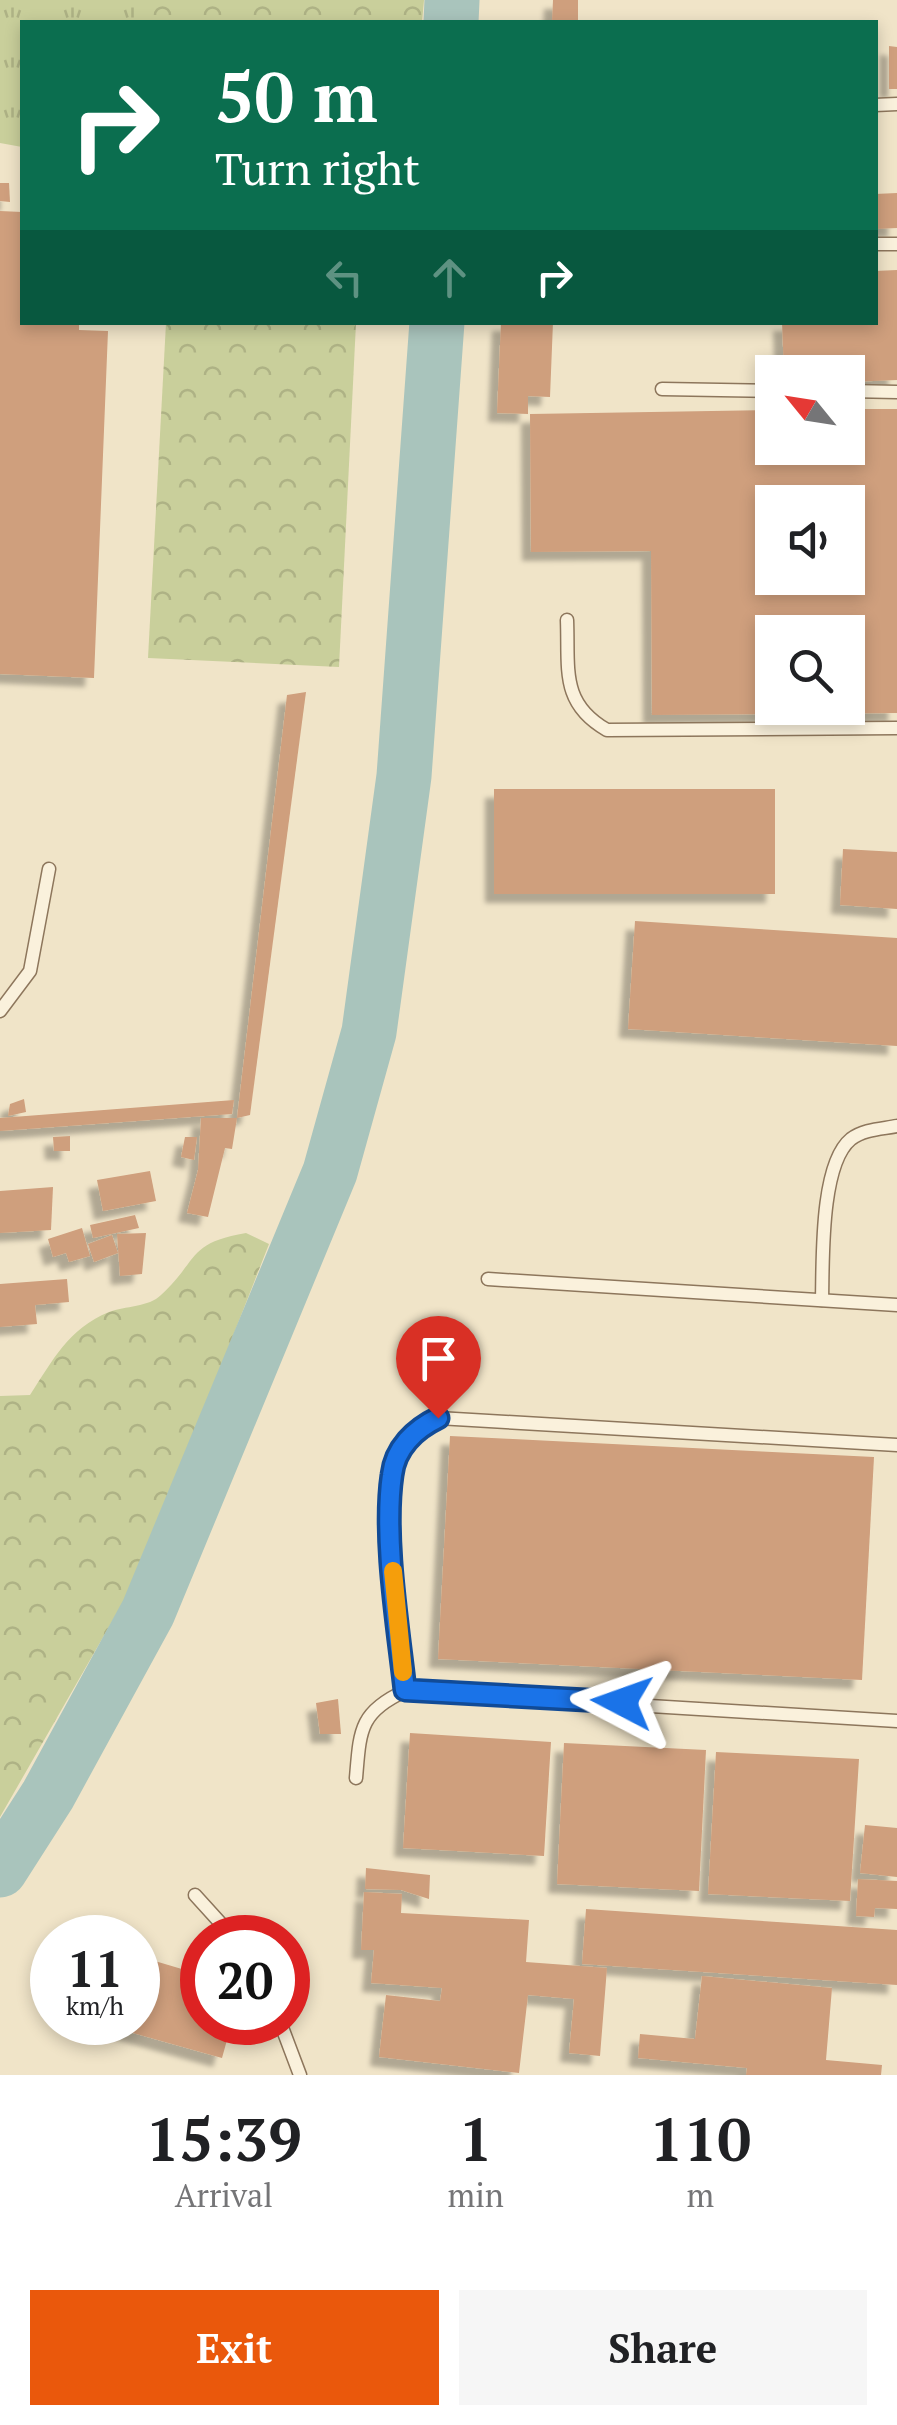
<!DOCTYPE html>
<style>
body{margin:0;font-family:"PT Serif",serif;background:#f6f6f6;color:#202124;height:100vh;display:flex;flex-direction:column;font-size:38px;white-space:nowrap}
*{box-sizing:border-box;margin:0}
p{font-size:32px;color:#757577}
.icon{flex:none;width:55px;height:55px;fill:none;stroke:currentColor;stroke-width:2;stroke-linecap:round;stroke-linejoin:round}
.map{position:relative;height:2075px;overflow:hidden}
.panel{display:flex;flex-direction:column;background:#fff;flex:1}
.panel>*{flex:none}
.hud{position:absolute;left:20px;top:20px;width:858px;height:305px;border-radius:0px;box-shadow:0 5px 15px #0003;background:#0b6e4f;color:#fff;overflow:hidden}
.needle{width:65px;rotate:300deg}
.buttons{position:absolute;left:755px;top:355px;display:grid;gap:20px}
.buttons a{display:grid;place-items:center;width:110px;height:110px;border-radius:0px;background:#fff;box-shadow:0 5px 15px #0003;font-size:50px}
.speed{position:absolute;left:30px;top:1915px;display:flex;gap:20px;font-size:50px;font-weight:700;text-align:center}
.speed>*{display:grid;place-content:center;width:130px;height:130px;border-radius:50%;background:#fff;box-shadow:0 5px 15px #0003;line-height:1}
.speed small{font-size:25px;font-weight:400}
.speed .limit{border:15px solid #d22;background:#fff;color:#111}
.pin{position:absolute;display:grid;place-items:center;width:85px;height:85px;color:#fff;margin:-102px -42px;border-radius:50% 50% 50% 0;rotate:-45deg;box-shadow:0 0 10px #0007}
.pin .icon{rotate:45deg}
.me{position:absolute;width:110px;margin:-55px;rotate:274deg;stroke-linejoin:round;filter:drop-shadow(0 0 8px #0008)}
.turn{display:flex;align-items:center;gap:35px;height:210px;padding:0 30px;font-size:45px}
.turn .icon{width:130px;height:130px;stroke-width:2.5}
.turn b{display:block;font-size:70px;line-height:85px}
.lanes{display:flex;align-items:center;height:95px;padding:0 30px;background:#0003;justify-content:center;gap:50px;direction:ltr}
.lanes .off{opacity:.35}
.eta{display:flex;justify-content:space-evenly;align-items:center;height:170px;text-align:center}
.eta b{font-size:60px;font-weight:700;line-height:70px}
.action{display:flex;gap:20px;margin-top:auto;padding:20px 30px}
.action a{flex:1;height:115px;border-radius:0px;background:#ea580c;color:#fff;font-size:40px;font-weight:700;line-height:115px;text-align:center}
.action a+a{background:#f6f6f6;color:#202124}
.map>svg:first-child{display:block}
.grass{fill:url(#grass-tufts)}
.forest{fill:url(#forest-crowns)}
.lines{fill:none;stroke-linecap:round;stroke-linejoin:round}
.river{stroke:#a9c4bc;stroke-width:55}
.building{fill:#cf9f7d;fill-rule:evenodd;filter:url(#shadow)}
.service-casing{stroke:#8d765c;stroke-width:15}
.service{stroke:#faf1dc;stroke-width:12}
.route-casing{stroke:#114b97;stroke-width:25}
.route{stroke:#1a73e8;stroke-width:18}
.slow{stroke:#f59e0b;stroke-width:18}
</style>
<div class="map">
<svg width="897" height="2075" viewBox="0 0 897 2075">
<defs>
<pattern id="grass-tufts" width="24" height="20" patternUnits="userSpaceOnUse" patternTransform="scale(2.5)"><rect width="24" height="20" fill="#c9cf9b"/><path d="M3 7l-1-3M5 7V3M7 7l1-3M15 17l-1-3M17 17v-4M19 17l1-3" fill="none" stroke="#aeb285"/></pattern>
<pattern id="forest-crowns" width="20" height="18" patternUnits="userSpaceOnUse" patternTransform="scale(2.5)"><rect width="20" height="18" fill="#c9cf9b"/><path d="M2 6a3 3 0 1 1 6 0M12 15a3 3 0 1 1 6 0" fill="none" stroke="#aeb285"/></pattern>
<filter id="shadow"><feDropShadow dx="-9" dy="9" stdDeviation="2.5" flood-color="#0004"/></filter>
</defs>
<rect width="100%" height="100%" fill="#f0e4c8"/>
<polygon class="grass" points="0,0 136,0 136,22 22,22 22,147 0,143"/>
<g class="forest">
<polygon points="136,0 424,0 422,22 136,22"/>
<polygon points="166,323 356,323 339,667 148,658"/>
<path d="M246 1233 269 1244 141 1571 0 1817V1396L30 1395C53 1360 68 1329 109 1312 125 1306 149 1307 161 1295 199 1260 187 1243 246 1233Z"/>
</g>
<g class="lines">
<g class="river">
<polyline points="451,22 452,0"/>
<polyline points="0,1870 48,1795 148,1612 330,1172 369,1032 404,776 437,322"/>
</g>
</g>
<g class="building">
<polygon points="553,0 578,0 578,22 552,22"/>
<polygon points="889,46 897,47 897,89 889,89"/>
<polygon points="0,183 9,183 10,202 0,201"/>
<polygon points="897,193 897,228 875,229 875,194"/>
<polygon points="0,211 22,212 22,322 79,322 79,330 108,331 94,678 0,674"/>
<polygon points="897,270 897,380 848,382 848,372 784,372 782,322 875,322 875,271"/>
<polygon points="501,322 553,322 550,397 528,396 528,414 497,413"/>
<path d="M848 409H897V713L652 715 651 551 531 552 530 414 772 410V448H848ZM772 502H848V578H772ZM772 632H848V708H772Z"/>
<polygon points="306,692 250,1115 237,1118 287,695"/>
<rect x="494" y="789" width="281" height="105"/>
<polygon points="843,849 897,852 897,909 840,905"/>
<polygon points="635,921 897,938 897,1046 628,1029"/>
<polygon points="24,1099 26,1112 8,1116 10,1104"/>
<polygon points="234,1100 232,1114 0,1131 0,1118"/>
<polygon points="201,1118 237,1118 232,1149 225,1148 208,1217 187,1213 198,1170"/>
<polygon points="70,1136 70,1151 54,1151 53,1137"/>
<polygon points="185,1137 197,1137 194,1160 181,1157"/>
<polygon points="150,1171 156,1201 103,1211 97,1180"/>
<polygon points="53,1187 51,1230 0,1233 0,1191"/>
<polygon points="135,1215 139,1228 93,1238 90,1225"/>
<polygon points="82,1228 90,1256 69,1262 66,1253 53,1257 48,1239"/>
<polygon points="146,1233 142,1274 120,1276 117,1234"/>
<polygon points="112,1235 118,1253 94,1262 88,1244"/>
<polygon points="67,1279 69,1302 35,1305 37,1324 0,1327 0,1284"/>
<polygon points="450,1436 874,1457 862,1680 438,1659"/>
<polygon points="338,1699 341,1734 320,1734 316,1703"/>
<polygon points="410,1733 551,1742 544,1856 403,1848"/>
<polygon points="564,1743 706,1750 699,1891 557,1884"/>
<polygon points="716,1752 859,1759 850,1901 708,1894"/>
<polygon points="865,1825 897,1828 897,1877 860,1873"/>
<polygon points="366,1868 430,1875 429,1899 401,1890 365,1889"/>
<polygon points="858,1879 897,1881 897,1909 875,1908 874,1917 856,1916"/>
<polygon points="364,1892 402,1894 401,1913 529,1920 526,1962 607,1968 600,2056 569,2053 574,1999 528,1995 519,2073 379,2057 386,1995 440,2001 442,1988 371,1983 374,1950 361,1950"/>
<polygon points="586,1909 897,1930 897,1985 582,1964"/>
<polygon points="138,1956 202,1975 202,2022 232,2022 222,2058 101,2024 138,2022"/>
<polygon points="702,1976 832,1988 826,2060 882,2065 881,2075 746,2075 747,2068 638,2058 640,2034 695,2039"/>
</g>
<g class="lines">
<defs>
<g id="service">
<polyline points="875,105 897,104"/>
<polyline points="875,244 897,244"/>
<polyline points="662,389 772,391"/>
<polyline points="848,391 897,392"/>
<path d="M567 620C569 669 560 703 607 730L897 728"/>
<polyline points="0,1011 30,971 49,869"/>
<polyline points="488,1279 897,1305"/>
<path d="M822 1300C823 1261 820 1164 851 1139 864 1129 882 1129 897 1126"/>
<path d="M405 1691C399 1634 376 1494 403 1447 411 1432 424 1425 438 1418L897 1445"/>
<path d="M356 1778C360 1731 359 1712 405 1691L897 1721"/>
<polyline points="195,1895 234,1938"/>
<polyline points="280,2022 300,2075"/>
</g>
</defs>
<use href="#service" class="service-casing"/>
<use href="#service" class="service"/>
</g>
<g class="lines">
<defs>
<path id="route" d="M438 1418C415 1429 395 1448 392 1475 383 1537 398 1627 405 1690L622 1702"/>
</defs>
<use href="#route" class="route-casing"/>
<use href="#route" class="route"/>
<polyline class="slow" points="393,1571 403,1672"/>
</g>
</svg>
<div class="buttons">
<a><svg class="needle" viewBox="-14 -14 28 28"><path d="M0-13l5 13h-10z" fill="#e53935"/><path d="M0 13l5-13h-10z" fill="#757577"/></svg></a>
<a><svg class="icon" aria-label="sound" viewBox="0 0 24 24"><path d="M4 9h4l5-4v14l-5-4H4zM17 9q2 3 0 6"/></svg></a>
<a><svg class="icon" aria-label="search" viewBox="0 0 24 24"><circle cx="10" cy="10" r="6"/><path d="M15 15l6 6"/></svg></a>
</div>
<div class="speed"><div>11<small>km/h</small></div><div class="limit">20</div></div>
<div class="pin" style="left:438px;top:1418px;background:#d93025"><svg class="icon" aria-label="arrive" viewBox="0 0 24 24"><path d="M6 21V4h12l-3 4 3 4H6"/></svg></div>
<svg class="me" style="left:622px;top:1702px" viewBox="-20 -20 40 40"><path d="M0-17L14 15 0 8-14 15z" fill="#1a73e8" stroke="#fff" stroke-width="4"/></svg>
<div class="hud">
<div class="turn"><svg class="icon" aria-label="right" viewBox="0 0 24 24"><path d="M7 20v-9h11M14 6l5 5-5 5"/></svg><div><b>50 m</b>Turn right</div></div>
<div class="lanes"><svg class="icon off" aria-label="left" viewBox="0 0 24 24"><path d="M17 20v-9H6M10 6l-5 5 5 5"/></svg><svg class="icon off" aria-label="ahead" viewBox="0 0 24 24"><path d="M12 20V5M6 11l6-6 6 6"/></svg><svg class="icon" aria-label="right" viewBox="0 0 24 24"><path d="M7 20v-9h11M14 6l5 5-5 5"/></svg></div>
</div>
</div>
<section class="panel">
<div class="eta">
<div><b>15:39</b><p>Arrival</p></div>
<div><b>1</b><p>min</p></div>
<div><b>110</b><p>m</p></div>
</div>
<div class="action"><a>Exit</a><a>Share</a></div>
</section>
